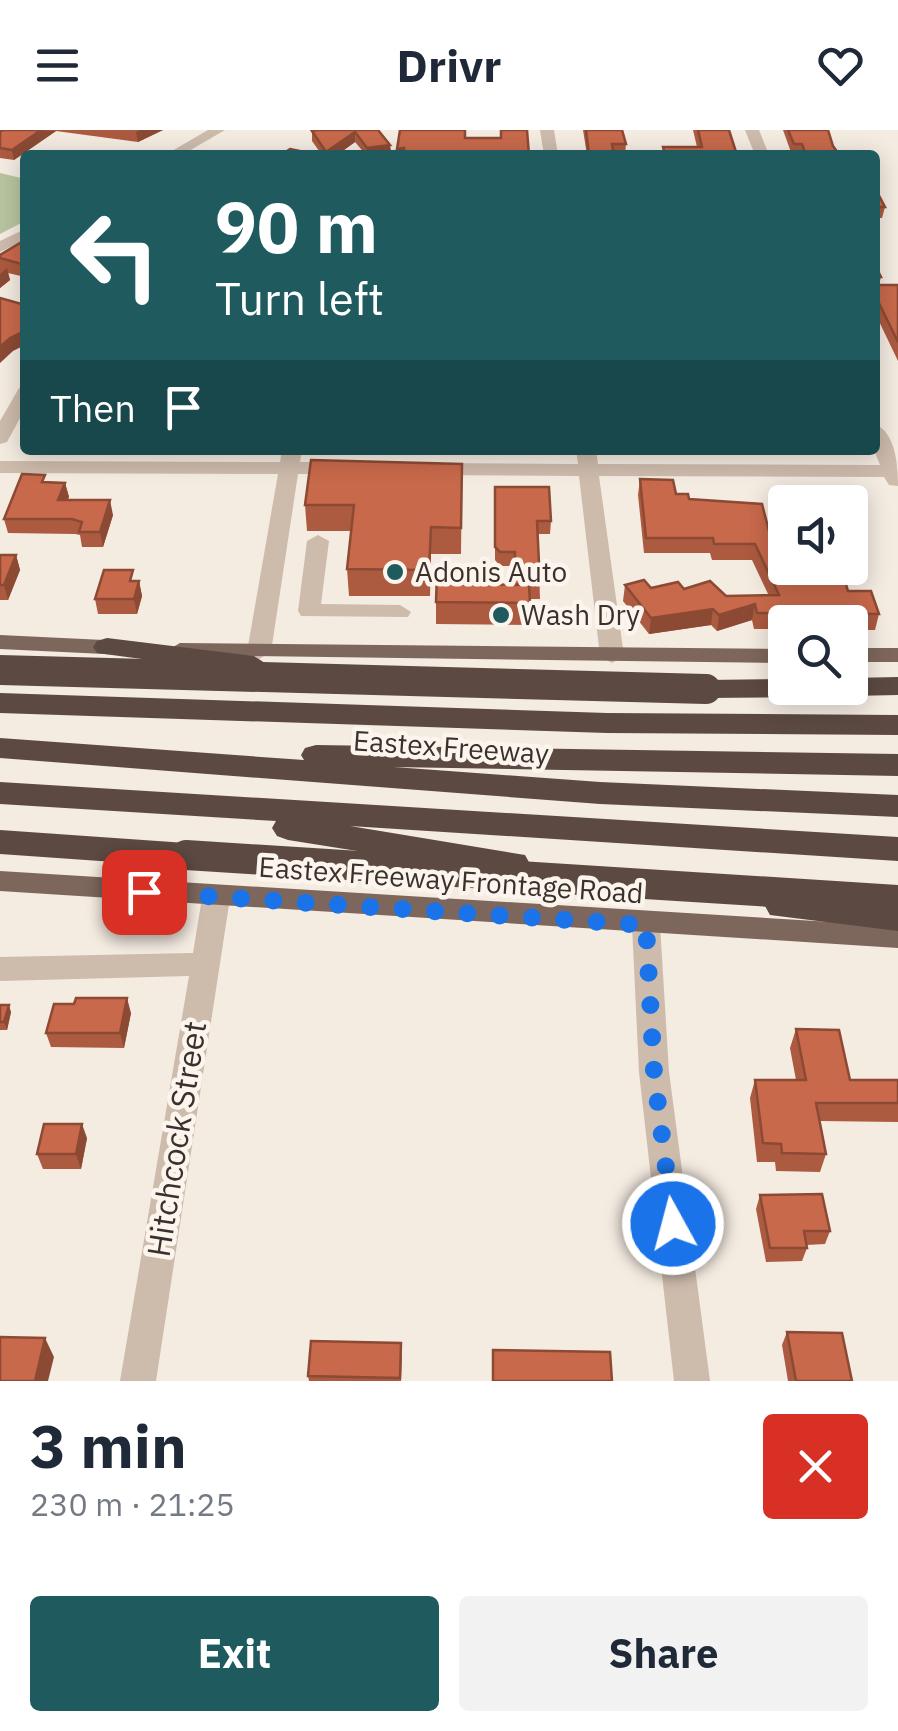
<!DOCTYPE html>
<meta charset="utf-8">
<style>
body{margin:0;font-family:"IBM Plex Sans",sans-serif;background:#f2f2f3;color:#1f2937;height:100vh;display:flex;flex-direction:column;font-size:38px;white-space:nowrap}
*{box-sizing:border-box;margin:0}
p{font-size:32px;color:#747a83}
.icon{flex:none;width:55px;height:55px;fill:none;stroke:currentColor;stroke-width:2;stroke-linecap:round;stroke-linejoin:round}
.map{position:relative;height:1251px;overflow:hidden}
.drawer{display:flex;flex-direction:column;background:#fff;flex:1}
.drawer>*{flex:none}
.guide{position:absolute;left:20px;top:20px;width:860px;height:305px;border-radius:10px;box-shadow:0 5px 25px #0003;background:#1f5a5e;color:#fff;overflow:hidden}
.fabs{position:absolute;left:768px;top:355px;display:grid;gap:20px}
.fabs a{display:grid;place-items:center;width:100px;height:100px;border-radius:10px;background:#fff;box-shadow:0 5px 25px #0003;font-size:50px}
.pin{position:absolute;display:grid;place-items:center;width:85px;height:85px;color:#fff;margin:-42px;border-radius:20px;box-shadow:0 5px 15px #0006}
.me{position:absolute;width:110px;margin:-55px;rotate:353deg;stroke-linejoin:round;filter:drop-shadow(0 0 8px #0008)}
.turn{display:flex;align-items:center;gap:35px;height:210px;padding:0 30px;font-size:45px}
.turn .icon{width:130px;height:130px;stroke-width:2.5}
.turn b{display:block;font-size:70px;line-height:85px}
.then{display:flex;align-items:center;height:95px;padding:0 30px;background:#0003;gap:20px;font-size:38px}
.round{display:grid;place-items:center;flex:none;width:105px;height:105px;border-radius:10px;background:#f2f2f3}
.head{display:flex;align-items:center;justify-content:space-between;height:170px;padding:0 30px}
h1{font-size:60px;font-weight:700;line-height:75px}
.button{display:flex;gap:20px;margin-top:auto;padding:20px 30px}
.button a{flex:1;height:115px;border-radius:10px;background:#1f5a5e;color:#fff;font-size:40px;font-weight:700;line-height:115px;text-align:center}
.button a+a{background:#f2f2f3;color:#1f2937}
header{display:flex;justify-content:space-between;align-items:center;height:130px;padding:0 30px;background:#fff;font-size:45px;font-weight:700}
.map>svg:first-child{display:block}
.green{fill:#b8c4a0}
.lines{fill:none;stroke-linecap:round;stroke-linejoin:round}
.minor{fill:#cdbbac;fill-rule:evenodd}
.major{fill:#7d675c;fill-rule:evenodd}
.highway{fill:#5c4a42;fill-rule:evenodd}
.highway-bridge{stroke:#5c4a42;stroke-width:30}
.wall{fill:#ac5a40}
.shaded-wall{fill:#8c4a34}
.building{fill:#c8694b;stroke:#8c4a34;stroke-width:2.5}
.route{stroke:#1a73e8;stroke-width:18;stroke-dasharray:0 32.4}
.poi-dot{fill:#1f5a5e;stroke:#fbf5ee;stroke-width:4}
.labels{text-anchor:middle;stroke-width:9;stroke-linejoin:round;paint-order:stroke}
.poi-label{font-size:28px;fill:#3b302b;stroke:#fbf5ee;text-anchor:start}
.street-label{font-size:28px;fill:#3b302b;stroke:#fbf5ee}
.near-street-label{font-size:32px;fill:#3b302b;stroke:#fbf5ee}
</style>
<header><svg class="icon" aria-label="menu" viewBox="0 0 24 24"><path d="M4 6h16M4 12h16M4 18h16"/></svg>Drivr<svg class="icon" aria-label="heart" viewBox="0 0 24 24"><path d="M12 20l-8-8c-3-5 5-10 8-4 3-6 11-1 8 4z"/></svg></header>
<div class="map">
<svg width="898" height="1251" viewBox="0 0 898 1251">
<rect width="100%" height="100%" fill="#f4ebe1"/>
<polygon class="green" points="0,43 25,49 25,91 0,104"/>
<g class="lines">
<g class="minor">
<polygon points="208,0 225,0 182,25 165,25"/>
<polygon points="540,0 554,0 558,25 544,25"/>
<polygon points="745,0 759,0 769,25 755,25"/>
<polygon points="25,99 25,110 0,122 0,111"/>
<polygon points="25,257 25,279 7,312 0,314 0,291 19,258"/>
<path d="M875 294C896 303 898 336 898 356L889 355 884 347 599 346 624 526 612 533 600 526 579 346 428 345 418 339 428 333 578 334 576 320H596L598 334 880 335 874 320Z"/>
<polygon points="282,320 302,320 300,332 343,332 353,338 343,344 298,344 271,522 259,529 247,522 278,344 0,343 0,331 280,332"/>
<polygon points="318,405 329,411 321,474 400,475 411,482 408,487 301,486 298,481 307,411"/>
<polygon points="216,757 226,761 230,768 156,1251 120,1251 189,846 0,851 0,827 193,823 202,768 206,761"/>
<polygon points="646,784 656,787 660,795 669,942 710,1251 674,1251 639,942 632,795 636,787"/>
</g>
<g class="major">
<polygon points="0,505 125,511 137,518 125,525 0,519"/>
<polygon points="180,513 785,519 785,533 172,525 168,520"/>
<rect x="850" y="518" width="48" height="14"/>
<polygon points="0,741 898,796 898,818 0,761"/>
</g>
<g class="highway">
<polygon points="107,508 254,526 268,535 254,544 97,523 93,517 97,511"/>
<polygon points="898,547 898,565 850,566 836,558 850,558 850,548"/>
<polygon points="785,549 785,558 828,558 814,567 706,568 692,559 706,550"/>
<polygon points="0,563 607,583 898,585 898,605 607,603 0,583"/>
<polygon points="0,608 304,630 301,625 305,618 316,615 898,624 898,646 394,637 600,652 898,665 898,687 600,674 0,628"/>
<polygon points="0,652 898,707 898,731 350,696 525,725 530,734 525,743 514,746 288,710 277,706 272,698 276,691 0,674"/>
<polygon points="0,700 186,713 197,717 202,725 197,733 186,737 0,724"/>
<polygon points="782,763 898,775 898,801 770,785 765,776 770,767"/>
</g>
<g class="highway-bridge">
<polyline points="0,540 706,559"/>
<polyline points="186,725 898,770"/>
</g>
</g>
<g class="wall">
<polygon points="0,0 163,0 138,12 56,1 14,30 0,28"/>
<polygon points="378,0 390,15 391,24 366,25 355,12 337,25 322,25 312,11 312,1"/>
<polygon points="583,0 622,0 626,14 625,25 587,25"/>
<polygon points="693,0 729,0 737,25 663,25 663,17 697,17"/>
<polygon points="783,0 828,0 833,16 838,23 858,25 792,25"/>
<polygon points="875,58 885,77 882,88 875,88"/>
<polygon points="25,110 25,147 8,143 10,150 0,158 0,125"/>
<polygon points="875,135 881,147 879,155 898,155 898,231 875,183"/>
<polygon points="71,320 111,320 110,323"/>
<rect x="333" y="320" width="49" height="2"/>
<polygon points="637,320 675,320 675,321"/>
<polygon points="462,334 461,424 431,424 430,466 349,466 347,439 351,401 307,401 305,375"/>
<polygon points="640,349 689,369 775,424 829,444 848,461 879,484 875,500 850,500 850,492 785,492 785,499 754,499 752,490 717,501 711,495 649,504 623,471 625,455 651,458 684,459 726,466 769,466 752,430 712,430 710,423 644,423 638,365"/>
<polygon points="46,352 65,353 69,367 67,370 113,385 103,417 82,417 80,405 75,404 8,403 4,389"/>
<polygon points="495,357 551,391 550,404 538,404 540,469 530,469 529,495 436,494 436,472 455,454 513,455 514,436 500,436 495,430"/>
<polygon points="0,425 16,425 20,440 8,470 0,470"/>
<polygon points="136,451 139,451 142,466 137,484 98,484 95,469"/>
<polygon points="0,875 11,882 7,900 0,900"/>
<polygon points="131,883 124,918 51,917 46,903"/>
<polygon points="796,899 850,950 898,950 898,992 820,991 826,1024 820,1042 776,1041 775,1032 757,1032 750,968 755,950 796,950 790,918"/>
<polygon points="87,1008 81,1039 43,1039 37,1024"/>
<polygon points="760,1065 830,1101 825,1114 806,1115 807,1118 802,1131 766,1132 756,1079"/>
<polygon points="787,1202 852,1251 788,1251 782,1215"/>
<polygon points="402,1225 401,1251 309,1251 308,1246"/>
</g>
<g class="shaded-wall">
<polygon points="41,0 56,1 14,30 12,20"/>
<polygon points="140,0 163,0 138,12 136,2"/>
<polygon points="355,2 355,12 337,25 326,25 326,22"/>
<polygon points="390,15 391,24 367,25 367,18"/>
<polygon points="404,18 404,25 397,25 397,19"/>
<polygon points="7,138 10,150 0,158 0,144"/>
<polygon points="25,201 25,215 13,221 0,233 0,217 10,208"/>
<polygon points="65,353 69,367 61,385 58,370"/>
<polygon points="110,370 113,385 103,417 100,402"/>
<polygon points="16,425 20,440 8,470 4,455"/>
<polygon points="139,451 142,466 137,484 134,469"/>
<polygon points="755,474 752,490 717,501 719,485"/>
<polygon points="713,479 711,495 649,504 651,488"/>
<polygon points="127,868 131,883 124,918 120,903"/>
<polygon points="9,875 11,882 7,900 4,892"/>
<polygon points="82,994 87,1008 81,1039 76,1024"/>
<polygon points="45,1208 54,1227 48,1251 35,1251"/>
</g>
<g class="building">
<polygon points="3,0 41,0 12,20 0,18 0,2"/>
<polygon points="317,0 378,0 390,15 367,18 355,2 326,22 312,1"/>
<polygon points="400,0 465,0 465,8 501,8 501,0 527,0 529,25 404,25 404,18 397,19"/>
<polygon points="586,0 622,0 626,14 612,14 614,25 589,25"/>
<polygon points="698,0 729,0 737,25 665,25 663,17 702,17"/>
<polygon points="788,0 828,0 833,16 838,23 856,23 858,25 806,25 802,14 794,14"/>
<polygon points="290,19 319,25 281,25"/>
<polygon points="875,58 885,77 875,77"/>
<polygon points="25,110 25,135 0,128 0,125"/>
<polygon points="875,135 881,147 875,147"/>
<polygon points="875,155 898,155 898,212 875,165"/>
<polygon points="0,168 25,175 25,201 10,208 0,217"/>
<polygon points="311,330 462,334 461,398 431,397 429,440 347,439 354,375 305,375"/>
<polygon points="22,344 45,345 42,352 65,353 58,370 110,370 100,402 79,402 82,392 72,389 4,389"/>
<polygon points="640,349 673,350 676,364 688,364 689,369 762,374 775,424 785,424 785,438 826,438 829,444 843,444 848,461 871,461 879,484 757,483 755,474 719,485 713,479 651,488 625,455 644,450 651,458 678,452 684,459 710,451 726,466 779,465 755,414 714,414 713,408 646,408"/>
<polygon points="495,357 549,357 551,391 537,391 540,455 514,454 515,422 500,422 495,417"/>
<polygon points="0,425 16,425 4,455 0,455"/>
<polygon points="104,440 133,440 130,451 139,451 134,469 95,469"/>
<polygon points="437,444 455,444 455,454 529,455 530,473 436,472"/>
<polygon points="76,868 127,868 120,903 46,903 54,874 74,874"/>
<polygon points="0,875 9,875 4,892 0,892"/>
<polygon points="796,899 839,900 850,950 898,950 898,973 816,973 826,1024 782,1023 781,1014 763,1013 755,950 806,950"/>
<polygon points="44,994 82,994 76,1024 37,1024"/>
<polygon points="822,1064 830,1101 804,1101 807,1118 770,1118 760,1065"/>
<polygon points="787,1202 842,1203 852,1251 796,1251"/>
<polygon points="0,1207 45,1208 35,1251 0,1251"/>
<polygon points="311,1211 401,1213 400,1248 308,1246"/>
<polygon points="493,1220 610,1222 612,1251 493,1251"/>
</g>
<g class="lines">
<polyline class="route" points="144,762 646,795 654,942 673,1094"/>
</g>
<g class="poi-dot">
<circle cx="395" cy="442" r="10"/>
<circle cx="501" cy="485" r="10"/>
</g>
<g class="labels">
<g class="poi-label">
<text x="415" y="452">Adonis Auto</text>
<text x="521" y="495">Wash Dry</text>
</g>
<g class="street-label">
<text transform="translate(451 617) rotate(4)" y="10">Eastex Freeway</text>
<text transform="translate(451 750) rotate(4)" y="10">Eastex Freeway Frontage Road</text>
</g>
<g class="near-street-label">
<text transform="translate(177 1009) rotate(-81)" y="11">Hitchcock Street</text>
</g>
</g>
</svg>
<div class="fabs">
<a><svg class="icon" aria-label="sound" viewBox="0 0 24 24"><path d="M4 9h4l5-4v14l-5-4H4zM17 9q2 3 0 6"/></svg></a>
<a><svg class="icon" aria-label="search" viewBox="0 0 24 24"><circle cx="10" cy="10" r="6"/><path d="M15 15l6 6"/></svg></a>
</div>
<div class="pin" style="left:144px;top:762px;background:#d93025"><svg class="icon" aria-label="arrive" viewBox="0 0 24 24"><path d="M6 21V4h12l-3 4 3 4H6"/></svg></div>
<svg class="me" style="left:673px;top:1094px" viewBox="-20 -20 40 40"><circle r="17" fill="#1a73e8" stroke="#fff" stroke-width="3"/><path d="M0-11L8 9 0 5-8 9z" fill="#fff"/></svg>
<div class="guide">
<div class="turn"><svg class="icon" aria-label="left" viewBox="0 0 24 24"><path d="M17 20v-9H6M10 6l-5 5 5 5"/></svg><div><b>90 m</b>Turn left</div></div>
<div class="then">Then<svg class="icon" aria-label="arrive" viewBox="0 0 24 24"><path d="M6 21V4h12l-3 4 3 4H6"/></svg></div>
</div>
</div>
<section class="drawer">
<div class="head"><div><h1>3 min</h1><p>230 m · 21:25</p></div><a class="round" style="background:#d93025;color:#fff"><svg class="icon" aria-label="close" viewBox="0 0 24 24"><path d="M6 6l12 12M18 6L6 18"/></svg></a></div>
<div class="button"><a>Exit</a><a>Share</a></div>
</section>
